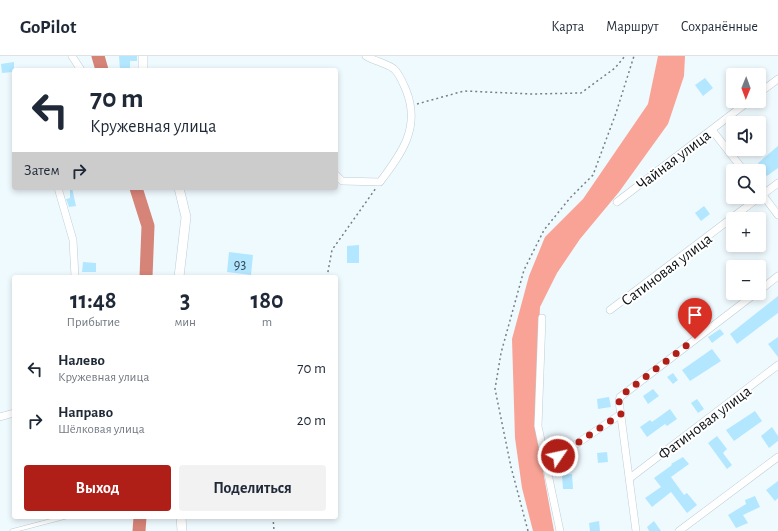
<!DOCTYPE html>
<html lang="ru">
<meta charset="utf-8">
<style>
body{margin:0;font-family:"Alegreya Sans",sans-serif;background:#f2f2f3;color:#1f2937;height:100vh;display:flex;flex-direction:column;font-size:15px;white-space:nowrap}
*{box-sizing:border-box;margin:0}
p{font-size:13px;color:#747a83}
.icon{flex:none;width:22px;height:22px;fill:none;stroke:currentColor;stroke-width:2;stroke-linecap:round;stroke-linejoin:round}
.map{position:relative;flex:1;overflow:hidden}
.sheet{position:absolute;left:12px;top:219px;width:326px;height:244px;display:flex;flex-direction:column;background:#fff;border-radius:4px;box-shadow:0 2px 6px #0003}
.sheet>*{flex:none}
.hud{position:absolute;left:12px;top:12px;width:326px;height:122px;border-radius:4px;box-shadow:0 2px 6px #0003;background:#fff;color:#1f2937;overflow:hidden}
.needle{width:26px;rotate:181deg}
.fabs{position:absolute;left:726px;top:12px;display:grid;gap:8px}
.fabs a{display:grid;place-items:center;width:40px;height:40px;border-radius:4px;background:#fff;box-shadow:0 2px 6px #0003;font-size:20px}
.pin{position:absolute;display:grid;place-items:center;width:34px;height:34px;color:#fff;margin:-41px -17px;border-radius:50% 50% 50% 0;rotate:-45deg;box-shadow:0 0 4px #0007}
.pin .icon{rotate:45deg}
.me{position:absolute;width:44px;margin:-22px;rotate:56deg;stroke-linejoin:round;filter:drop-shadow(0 0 3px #0008)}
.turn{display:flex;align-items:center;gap:14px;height:84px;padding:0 12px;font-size:18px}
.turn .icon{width:52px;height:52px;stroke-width:2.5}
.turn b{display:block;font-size:28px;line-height:34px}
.then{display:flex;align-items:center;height:38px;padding:0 12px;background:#0003;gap:8px;font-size:15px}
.eta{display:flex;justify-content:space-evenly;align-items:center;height:68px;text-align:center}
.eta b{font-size:24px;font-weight:600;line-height:28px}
.action{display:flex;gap:8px;margin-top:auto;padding:8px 12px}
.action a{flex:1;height:46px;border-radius:4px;background:#af1f18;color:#fff;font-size:16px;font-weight:600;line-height:46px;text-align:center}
.action a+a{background:#f2f2f3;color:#1f2937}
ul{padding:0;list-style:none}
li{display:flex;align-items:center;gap:12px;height:52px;padding:0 12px}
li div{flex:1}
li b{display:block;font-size:15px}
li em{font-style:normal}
header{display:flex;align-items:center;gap:24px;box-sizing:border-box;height:56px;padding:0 20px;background:#fff;border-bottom:1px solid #e0e1e3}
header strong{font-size:19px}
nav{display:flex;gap:22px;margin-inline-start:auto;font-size:14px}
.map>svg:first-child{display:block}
.forest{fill:#f9a396}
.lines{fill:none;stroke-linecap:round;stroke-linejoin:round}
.river{stroke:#d68378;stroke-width:13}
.building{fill:#b3e7ff}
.service-casing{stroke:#bdced6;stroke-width:4.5}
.minor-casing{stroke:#bdced6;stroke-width:8}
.tertiary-casing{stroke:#bdced6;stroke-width:10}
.path{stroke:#767f82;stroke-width:1.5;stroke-dasharray:2 3;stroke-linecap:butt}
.service{stroke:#fff;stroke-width:3.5}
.minor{stroke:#fff;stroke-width:7}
.tertiary{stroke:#fff;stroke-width:9}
.route{stroke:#af1f18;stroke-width:7;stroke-dasharray:0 12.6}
.labels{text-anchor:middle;stroke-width:4;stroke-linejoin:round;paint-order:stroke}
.number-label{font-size:14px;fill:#364750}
.street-label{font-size:16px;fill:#0c1215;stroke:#fff}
</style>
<header>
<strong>GoPilot</strong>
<nav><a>Карта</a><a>Маршрут</a><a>Сохранённые</a></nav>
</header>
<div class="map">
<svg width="778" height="475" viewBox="0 0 778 475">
<rect width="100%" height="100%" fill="#effaff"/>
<polygon class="forest" points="658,0 685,0 684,20 668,68 619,136 580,183 557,217 540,251 535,357 539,393 554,475 533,475 522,432 515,382 512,283 529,220 545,181 583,143 648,48"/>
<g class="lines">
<g class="river">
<polyline points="98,0 102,14"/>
<polyline points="136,132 148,170 146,221"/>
<polyline points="139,475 140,461"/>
</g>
</g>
<g class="building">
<polygon points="119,0 137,0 137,5 130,5 130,14 120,14"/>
<polygon points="14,6 14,16 2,17 1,8"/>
<polygon points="705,22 713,32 703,40 695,29"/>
<polygon points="778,90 778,112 767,120 758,107"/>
<polygon points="70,132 72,132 76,150 69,151 66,143 70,142"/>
<polygon points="704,150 710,158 701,165 695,157"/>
<polygon points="359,189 359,207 347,207 347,190"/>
<polygon points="229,196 253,199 251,219 227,216"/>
<polygon points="83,206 96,207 96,216 82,216"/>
<polygon points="778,240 778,257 737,288 730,278"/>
<polygon points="720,273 724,278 712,287 708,281"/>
<polygon points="778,281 778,301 768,288"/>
<polygon points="712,293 721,305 690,325 682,314"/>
<polygon points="673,317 678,324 673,328 667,321"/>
<polygon points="653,333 659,340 648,348 643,340"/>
<polygon points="609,341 611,351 598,353 597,343"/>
<polygon points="697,343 704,353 698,357 691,347"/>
<polygon points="670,353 677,363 667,370 665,368 647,381 640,371 650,364 652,366"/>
<polygon points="755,355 762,365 734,385 726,374"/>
<polygon points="772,371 778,380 778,385 769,392 761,380"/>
<polygon points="717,380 727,393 723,397 732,409 727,413 708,387"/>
<polygon points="607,396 608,406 598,407 597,397"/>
<polygon points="683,401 689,408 671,421 684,439 687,437 697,449 687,457 671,436 652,451 645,442 661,431 654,422 672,409 671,408"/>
<polygon points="572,418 573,433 563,433 562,419"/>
<polygon points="778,425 778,442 775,445 766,434"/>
<polygon points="755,440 760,451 743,459 748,467 736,472 728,459 746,448 745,444"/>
<polygon points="599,465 600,475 590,475 589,467"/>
<polygon points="654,465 661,475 649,475 647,471"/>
</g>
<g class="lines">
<defs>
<polyline id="service" points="12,475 65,461"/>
<g id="minor">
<polyline points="72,0 81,14"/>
<polyline points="759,37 778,23"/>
<polyline points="712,74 744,115"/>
<path d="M336 119 342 125 380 126C402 97 421 71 406 34 403 27 399 17 394 13 386 7 374 5 366 0"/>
<polyline points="58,132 73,184 75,221"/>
<polyline points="759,134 778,159"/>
<polyline points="617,146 749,45"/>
<polyline points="759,235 778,220"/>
<polyline points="610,254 778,127"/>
<polyline points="542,262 538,370 560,475"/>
<polyline points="0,361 14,357"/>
<polyline points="545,409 621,358"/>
<polyline points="630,422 778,309"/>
<polyline points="636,475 619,345 620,341 756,237"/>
<polyline points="679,475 778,401"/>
</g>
<g id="tertiary">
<polyline points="143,0 143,14"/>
<polyline points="179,132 186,161 179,221"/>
<polyline points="181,461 182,475"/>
</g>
</defs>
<use href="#service" class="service-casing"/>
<use href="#minor" class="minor-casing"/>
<use href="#tertiary" class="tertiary-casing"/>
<g class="path">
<polyline points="417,48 464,35 532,38 581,37 615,12 625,0"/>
<polyline points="327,221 332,194 376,132"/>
<polyline points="273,461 274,475"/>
<polyline points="528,475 511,411 495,333 501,297 524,214 544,174 570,142 593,119 616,57 634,0"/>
</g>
<use href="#service" class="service"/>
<use href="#minor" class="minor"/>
<use href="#tertiary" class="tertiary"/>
</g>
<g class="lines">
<polyline class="route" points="558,400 621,358 619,345 622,339 695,283"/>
</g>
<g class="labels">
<g class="number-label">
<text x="240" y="213">93</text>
</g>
<g class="street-label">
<text transform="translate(673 103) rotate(-37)" y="6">Чайная улица</text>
<text transform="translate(666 213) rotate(-37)" y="6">Сатиновая улица</text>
<text transform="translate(704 366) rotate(-37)" y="6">Фатиновая улица</text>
</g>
</g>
</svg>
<div class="fabs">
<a><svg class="needle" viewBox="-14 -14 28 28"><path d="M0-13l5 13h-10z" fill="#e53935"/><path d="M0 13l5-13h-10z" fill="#747a83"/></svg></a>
<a><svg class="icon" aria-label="sound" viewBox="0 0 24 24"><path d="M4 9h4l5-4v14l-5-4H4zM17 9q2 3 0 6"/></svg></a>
<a><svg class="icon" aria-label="search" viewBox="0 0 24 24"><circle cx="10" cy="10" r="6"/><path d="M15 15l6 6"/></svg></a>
<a>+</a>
<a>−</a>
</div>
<div class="pin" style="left:695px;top:283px;background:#d93025"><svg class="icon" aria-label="arrive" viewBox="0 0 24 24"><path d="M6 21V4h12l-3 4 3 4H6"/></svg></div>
<svg class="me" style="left:558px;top:400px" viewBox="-20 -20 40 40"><circle r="17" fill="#af1f18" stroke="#fff" stroke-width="3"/><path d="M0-11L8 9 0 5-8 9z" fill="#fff"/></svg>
<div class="hud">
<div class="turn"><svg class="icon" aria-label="left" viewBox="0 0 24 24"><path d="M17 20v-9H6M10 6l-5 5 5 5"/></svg><div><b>70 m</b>Кружевная улица</div></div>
<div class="then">Затем<svg class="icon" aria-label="right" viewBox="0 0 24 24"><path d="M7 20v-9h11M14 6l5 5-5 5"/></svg></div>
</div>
<section class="sheet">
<div class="eta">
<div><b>11:48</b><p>Прибытие</p></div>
<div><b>3</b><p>мин</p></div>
<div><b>180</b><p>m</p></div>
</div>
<ul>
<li><svg class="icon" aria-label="left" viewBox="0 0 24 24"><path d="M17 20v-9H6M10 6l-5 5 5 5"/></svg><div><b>Налево</b><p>Кружевная улица</p></div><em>70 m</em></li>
<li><svg class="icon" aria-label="right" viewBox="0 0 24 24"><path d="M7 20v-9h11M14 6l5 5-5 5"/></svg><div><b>Направо</b><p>Шёлковая улица</p></div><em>20 m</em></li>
</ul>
<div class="action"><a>Выход</a><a>Поделиться</a></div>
</section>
</div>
